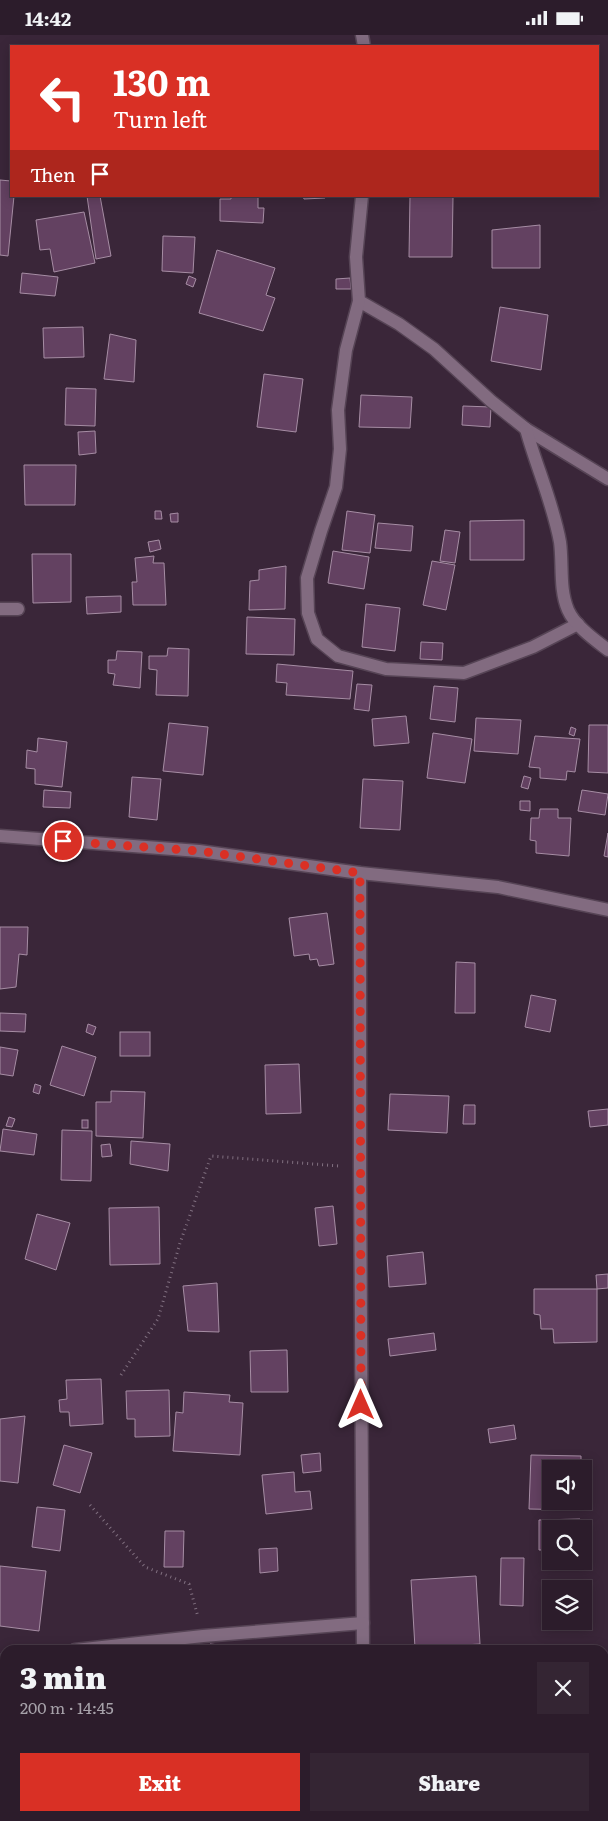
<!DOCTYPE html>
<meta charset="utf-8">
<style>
body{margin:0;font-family:Literata,serif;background:#342533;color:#f1f3f6;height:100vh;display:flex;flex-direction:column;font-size:19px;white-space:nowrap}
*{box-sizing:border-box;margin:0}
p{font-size:16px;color:#a6a1a9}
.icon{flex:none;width:28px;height:28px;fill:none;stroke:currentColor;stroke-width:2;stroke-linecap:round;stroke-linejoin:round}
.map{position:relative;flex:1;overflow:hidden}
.sheet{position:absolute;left:0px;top:1610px;width:609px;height:176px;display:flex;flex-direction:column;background:#2c1c2b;border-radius:15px 15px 0 0;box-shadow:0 2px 12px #0003,0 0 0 1px #483a47}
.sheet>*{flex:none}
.hud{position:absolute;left:10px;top:10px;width:589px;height:152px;border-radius:0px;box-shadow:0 2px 12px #0003,0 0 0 1px #483a47;background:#d93025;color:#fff;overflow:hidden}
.buttons{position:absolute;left:542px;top:1425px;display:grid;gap:10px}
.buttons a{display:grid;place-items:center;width:50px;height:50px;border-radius:0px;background:#2c1c2b;box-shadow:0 2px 12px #0003,0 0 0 1px #483a47;font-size:25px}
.pin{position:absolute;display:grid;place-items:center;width:42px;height:42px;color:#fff;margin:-21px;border:2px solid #fff;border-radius:50%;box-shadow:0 1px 5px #0007}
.me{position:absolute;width:55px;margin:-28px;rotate:0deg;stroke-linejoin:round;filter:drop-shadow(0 0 4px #0008)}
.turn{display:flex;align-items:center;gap:18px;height:105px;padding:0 20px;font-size:22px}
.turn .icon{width:65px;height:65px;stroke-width:2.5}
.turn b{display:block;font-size:35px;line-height:42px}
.then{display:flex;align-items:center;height:48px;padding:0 20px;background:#0003;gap:10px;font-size:19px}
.round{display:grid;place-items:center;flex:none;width:52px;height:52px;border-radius:0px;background:#342533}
.summary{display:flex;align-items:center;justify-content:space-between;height:85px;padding:0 20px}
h1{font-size:30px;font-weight:800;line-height:38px}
.primary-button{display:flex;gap:10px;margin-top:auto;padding:10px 20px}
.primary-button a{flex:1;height:58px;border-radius:0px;background:#d93025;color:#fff;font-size:20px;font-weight:800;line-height:58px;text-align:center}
.primary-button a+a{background:#342533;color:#f1f3f6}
.status{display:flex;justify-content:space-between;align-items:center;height:35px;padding:0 25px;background:#2c1c2b;direction:ltr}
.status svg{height:14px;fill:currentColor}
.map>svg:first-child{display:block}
.building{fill:#634161;stroke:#a68da4}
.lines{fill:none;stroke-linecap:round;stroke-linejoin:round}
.minor-casing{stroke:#564455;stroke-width:15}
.path{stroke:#817080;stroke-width:3;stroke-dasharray:1 4;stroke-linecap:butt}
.minor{stroke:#826b80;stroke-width:12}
.route{stroke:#d93025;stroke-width:9;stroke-dasharray:0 16.2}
</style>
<div class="status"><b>14:42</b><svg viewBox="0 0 49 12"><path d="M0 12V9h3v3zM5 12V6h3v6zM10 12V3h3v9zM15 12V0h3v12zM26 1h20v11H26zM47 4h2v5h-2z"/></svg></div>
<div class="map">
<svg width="608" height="1786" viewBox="0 0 608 1786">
<rect width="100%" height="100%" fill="#3a2639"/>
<g class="building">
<polygon points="0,145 11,146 11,161 14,161 8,221 0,220"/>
<polygon points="87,161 100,161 111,221 96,224"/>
<polygon points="231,161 258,161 258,173 264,173 263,188 220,186 220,164 231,164"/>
<polygon points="303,161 325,161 325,163 304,164"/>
<polygon points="410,161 453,162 452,222 409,222"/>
<polygon points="84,177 95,228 54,237 50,214 40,215 36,185"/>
<polygon points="540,190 540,233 492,233 492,195"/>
<polygon points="163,201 195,202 193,238 162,236"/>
<polygon points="217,215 275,233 266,260 275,263 263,296 199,278"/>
<polygon points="22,238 58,242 55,261 20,258"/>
<polygon points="189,241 196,244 193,252 186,249"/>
<polygon points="350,243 351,254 336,254 336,244"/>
<polygon points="500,272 548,280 541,335 491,326"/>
<polygon points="83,292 84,322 44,323 43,293"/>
<polygon points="110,299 136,305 134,347 104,344"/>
<polygon points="264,339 303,344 296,397 257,392"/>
<polygon points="66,353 96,354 95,391 65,390"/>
<polygon points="361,360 412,362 410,393 359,392"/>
<polygon points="463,371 491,372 490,392 462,390"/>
<polygon points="95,396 96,418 79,420 78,397"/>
<polygon points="24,430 76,430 75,470 25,470"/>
<polygon points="155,476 161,476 162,484 155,484"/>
<polygon points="347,476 375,480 370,518 342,515"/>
<polygon points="178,478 178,487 171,487 170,479"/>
<polygon points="524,485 524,525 470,525 470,486"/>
<polygon points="378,488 413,491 411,516 375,513"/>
<polygon points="445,495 460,497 455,528 440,526"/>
<polygon points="159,505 161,514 150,517 148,507"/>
<polygon points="333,516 369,522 364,554 328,548"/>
<polygon points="32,519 71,519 71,567 33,568"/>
<polygon points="154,521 153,528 164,528 166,570 133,570 132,547 137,547 135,523"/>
<polygon points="432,526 455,530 446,575 423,570"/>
<polygon points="286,531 285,574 249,575 250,546 259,545 259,535"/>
<polygon points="121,561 121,577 87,579 86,562"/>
<polygon points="366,569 400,573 395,616 362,612"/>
<polygon points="247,582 295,584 294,620 246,619"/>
<polygon points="421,607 443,608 442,625 420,624"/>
<polygon points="168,613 189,614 188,661 156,660 157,635 149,634 149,621 167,621"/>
<polygon points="117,616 142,617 140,653 113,650 115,639 108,638 108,625 116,625"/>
<polygon points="277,629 353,636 350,664 286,660 287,648 276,647"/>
<polygon points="357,649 372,650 369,676 354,674"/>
<polygon points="434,651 458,653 455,687 430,684"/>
<polygon points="406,681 409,708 374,711 372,684"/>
<polygon points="476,683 521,685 518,719 474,716"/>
<polygon points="169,688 208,692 203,740 163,736"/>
<polygon points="589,690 608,690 608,738 588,737"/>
<polygon points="571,692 576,694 574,701 569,699"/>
<polygon points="433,698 472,704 465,748 427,743"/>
<polygon points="535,701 580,704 575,737 567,736 566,745 540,743 540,733 529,732"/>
<polygon points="38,703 67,707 62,752 35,749 35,734 26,733 27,715 37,717"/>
<polygon points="524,741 531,743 528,754 521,752"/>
<polygon points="132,742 161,744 157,785 129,782"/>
<polygon points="363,744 403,746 400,795 360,793"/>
<polygon points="44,755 71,757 70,773 43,772"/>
<polygon points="582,755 608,759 605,780 578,776"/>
<polygon points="520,766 530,766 530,776 520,775"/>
<polygon points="540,774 558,774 558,783 571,783 569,821 536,818 536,806 530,805 531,783 539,783"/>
<polygon points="608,798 608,822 604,821"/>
<polygon points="327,878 334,929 319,931 317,924 310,925 309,919 294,921 289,883"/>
<polygon points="0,892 28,892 27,920 19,919 16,952 0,954"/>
<polygon points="456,927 475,928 475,978 455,978"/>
<polygon points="531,960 556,965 550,997 525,992"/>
<polygon points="0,978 26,979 25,997 0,996"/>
<polygon points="88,989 96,992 93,1000 86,997"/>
<rect x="120" y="997" width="30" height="24"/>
<polygon points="62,1011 96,1022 84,1061 50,1050"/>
<polygon points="0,1012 18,1015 13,1041 0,1039"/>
<polygon points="299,1029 301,1078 266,1079 265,1030"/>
<polygon points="35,1049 41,1051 39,1059 33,1057"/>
<polygon points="111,1056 145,1057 143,1103 96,1101 96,1067 111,1067"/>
<polygon points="390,1059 449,1061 447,1098 388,1095"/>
<polygon points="464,1070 475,1070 475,1089 463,1089"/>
<polygon points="608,1074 608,1090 590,1092 588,1076"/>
<polygon points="9,1082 15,1084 12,1092 6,1091"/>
<rect x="82" y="1085" width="6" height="8"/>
<polygon points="3,1094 37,1099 34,1120 0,1116"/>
<polygon points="62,1095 92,1096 91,1146 61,1145"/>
<polygon points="131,1106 170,1109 168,1136 130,1129"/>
<polygon points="110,1109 112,1121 102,1122 101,1110"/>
<polygon points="333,1171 337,1209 319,1211 315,1173"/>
<polygon points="159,1172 160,1229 110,1230 109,1173"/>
<polygon points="37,1179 70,1188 56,1235 25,1224"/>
<polygon points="423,1217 426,1249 389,1252 387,1221"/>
<polygon points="608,1239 608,1253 597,1254 596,1240"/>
<polygon points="217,1248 219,1297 188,1296 183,1251"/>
<polygon points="534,1254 597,1254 597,1307 554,1308 553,1294 541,1294 540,1280 534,1279"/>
<polygon points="434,1298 436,1315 390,1321 388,1304"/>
<polygon points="287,1315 288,1357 251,1357 250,1316"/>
<polygon points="101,1344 103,1389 70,1391 69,1377 60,1377 59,1365 67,1364 66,1345"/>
<polygon points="169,1355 170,1401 135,1402 135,1384 127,1384 126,1356"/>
<polygon points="184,1357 230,1360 229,1367 243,1368 240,1420 173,1416 176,1377 183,1378"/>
<polygon points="25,1381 18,1448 0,1446 0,1384"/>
<polygon points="514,1390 516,1404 490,1408 488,1394"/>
<polygon points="64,1410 92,1418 80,1458 53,1450"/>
<polygon points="320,1418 321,1436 303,1438 301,1420"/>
<polygon points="531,1420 581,1421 581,1434 551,1434 551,1466 580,1466 579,1475 529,1474"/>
<polygon points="294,1437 295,1457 310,1456 312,1474 266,1479 262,1440"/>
<polygon points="37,1472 65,1475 60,1516 32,1512"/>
<polygon points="580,1484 581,1494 551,1494 551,1515 539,1515 539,1485"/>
<polygon points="165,1496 184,1496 183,1532 164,1532"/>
<polygon points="277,1513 278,1536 260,1538 259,1514"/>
<polygon points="501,1523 524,1523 523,1571 500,1570"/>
<polygon points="0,1531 46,1536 39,1596 0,1591"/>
<polygon points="476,1541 480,1609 415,1613 411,1545"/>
<polygon points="210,1609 220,1610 221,1615 210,1615"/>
<polygon points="75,1781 135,1781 136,1786 76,1786"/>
<polygon points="193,1781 204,1781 205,1786 193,1786"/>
<polygon points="275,1784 275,1786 244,1786"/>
</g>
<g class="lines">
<defs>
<g id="minor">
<polyline points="362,0 364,11"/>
<polyline points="362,161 356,222 359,266 399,289 434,314 491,366 526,394 608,444"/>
<polyline points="359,266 346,315 338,375 340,414 336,452 321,496 307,543 308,578 317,604 338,621 386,634 464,638 533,612 578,589"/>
<path d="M526 394C536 431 553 468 560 507 563 529 559 554 568 575 575 591 595 605 608 615"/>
<polyline points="0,574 18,574"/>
<polyline points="0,801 199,816 360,838 498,852 608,875"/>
<polyline points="360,838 360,1132 363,1615"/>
<polyline points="75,1615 203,1601 363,1588"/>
<polyline points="0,1626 5,1625"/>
<polyline points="604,1683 608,1683"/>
<polyline points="358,1786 358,1781"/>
</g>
</defs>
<use href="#minor" class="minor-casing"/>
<g class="path">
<polyline points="121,1340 158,1284 180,1208 211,1121 339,1131"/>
<polyline points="90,1470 145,1532 189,1549 198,1582"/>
</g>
<use href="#minor" class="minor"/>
</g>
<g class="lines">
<polyline class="route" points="63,806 199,816 360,838 361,1370"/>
</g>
</svg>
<div class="buttons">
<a><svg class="icon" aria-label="sound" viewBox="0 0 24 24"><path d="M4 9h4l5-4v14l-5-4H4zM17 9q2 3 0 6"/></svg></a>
<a><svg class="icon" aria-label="search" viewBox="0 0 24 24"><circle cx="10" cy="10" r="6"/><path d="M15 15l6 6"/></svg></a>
<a><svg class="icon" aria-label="layers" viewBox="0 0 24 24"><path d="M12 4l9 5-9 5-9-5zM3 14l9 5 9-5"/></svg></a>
</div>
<div class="pin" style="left:63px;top:806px;background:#d93025"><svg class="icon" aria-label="arrive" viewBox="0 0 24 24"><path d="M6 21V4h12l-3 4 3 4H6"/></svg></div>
<svg class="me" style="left:361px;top:1370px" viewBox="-20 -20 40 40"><path d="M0-17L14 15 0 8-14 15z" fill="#d93025" stroke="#fff" stroke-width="4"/></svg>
<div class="hud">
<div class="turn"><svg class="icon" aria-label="left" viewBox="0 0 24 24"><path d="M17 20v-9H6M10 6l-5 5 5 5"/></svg><div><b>130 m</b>Turn left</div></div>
<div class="then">Then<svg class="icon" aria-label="arrive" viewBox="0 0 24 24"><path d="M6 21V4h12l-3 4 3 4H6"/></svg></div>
</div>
<section class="sheet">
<div class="summary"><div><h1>3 min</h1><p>200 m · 14:45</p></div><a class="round"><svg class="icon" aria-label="close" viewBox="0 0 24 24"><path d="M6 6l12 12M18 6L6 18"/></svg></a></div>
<div class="primary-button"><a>Exit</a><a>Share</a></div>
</section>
</div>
